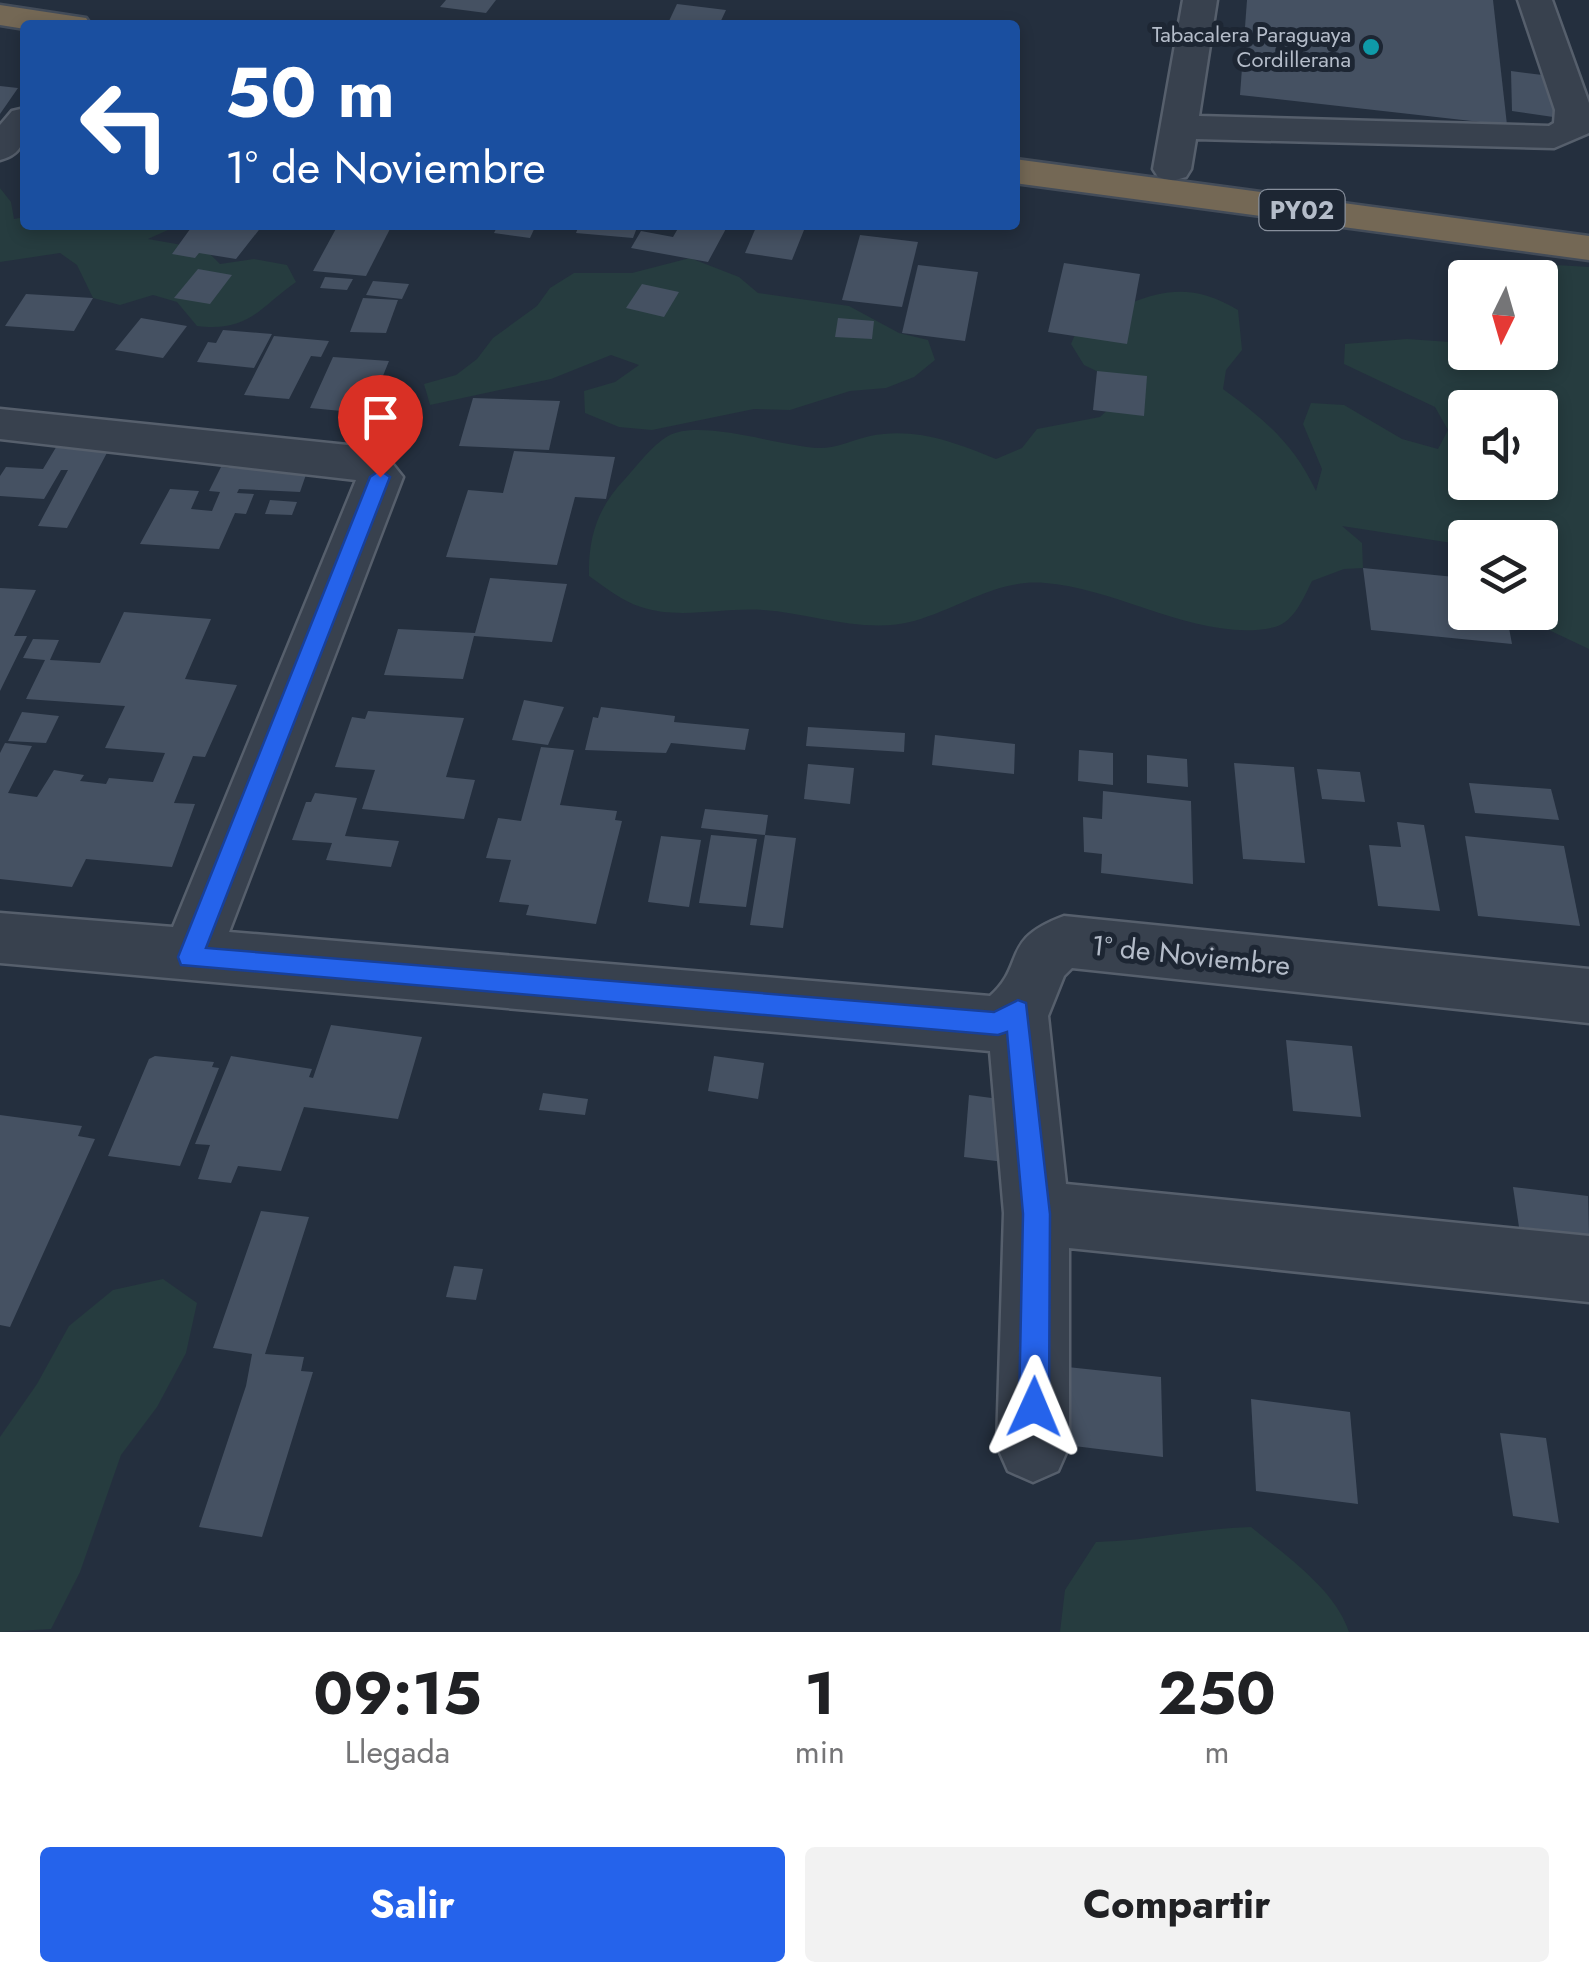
<!DOCTYPE html>
<html lang="es">
<meta charset="utf-8">
<style>
body{margin:0;font-family:Jost,sans-serif;background:#f2f2f2;color:#202124;height:100vh;display:flex;flex-direction:column;font-size:38px;white-space:nowrap}
*{box-sizing:border-box;margin:0}
p{font-size:32px;color:#757577}
.icon{flex:none;width:55px;height:55px;fill:none;stroke:currentColor;stroke-width:2;stroke-linecap:round;stroke-linejoin:round}
.map{position:relative;height:1632px;overflow:hidden}
.details{display:flex;flex-direction:column;background:#fff;flex:1}
.details>*{flex:none}
.hud{position:absolute;left:20px;top:20px;width:1000px;height:210px;border-radius:10px;box-shadow:0 5px 15px #0003;background:#1a4fa0;color:#fff;overflow:hidden}
.needle{width:65px;rotate:185deg}
.buttons{position:absolute;left:1448px;top:260px;display:grid;gap:20px}
.buttons a{display:grid;place-items:center;width:110px;height:110px;border-radius:10px;background:#fff;box-shadow:0 5px 15px #0003;font-size:50px}
.pin{position:absolute;display:grid;place-items:center;width:85px;height:85px;color:#fff;margin:-102px -42px;border-radius:50% 50% 50% 0;rotate:-45deg;box-shadow:0 0 10px #0007}
.pin .icon{rotate:45deg}
.me{position:absolute;width:110px;margin:-55px;rotate:1deg;stroke-linejoin:round;filter:drop-shadow(0 0 8px #0008)}
.turn{display:flex;align-items:center;gap:35px;height:210px;padding:0 40px;font-size:45px}
.turn .icon{width:130px;height:130px;stroke-width:2.5}
.turn b{display:block;font-size:70px;line-height:85px}
.eta{display:flex;justify-content:space-evenly;align-items:center;height:170px;text-align:center}
.eta b{font-size:60px;font-weight:700;line-height:70px}
.cta{display:flex;gap:20px;margin-top:auto;padding:20px 40px}
.cta a{flex:1;height:115px;border-radius:10px;background:#2563eb;color:#fff;font-size:40px;font-weight:700;line-height:115px;text-align:center}
.cta a+a{background:#f2f2f2;color:#202124}
.map>svg:first-child{display:block}
.green{fill:#263c3f;fill-rule:evenodd}
.building{fill:#455162}
.lines{fill:none;stroke-linecap:round;stroke-linejoin:round}
.minor-casing{stroke:#565f6c;stroke-width:5}
.highway-casing{stroke:#434c59;stroke-width:5}
.minor{fill:#38414e;fill-rule:evenodd}
.highway{fill:#746855;fill-rule:evenodd}
.route{fill:#2563eb;stroke:#184099;stroke-width:2.5}
.culture-dot{fill:#0f9aa8;stroke:#1d2633;stroke-width:4}
.labels{text-anchor:middle;stroke-width:10;stroke-linejoin:round;paint-order:stroke}
.far-poi-label{font-size:22px;fill:#b4bcc9;stroke:#1d2633;text-anchor:end}
.shield{fill:#1d2633;stroke:#878f9c;stroke-width:2.5}
.shield-label{font-size:25px;font-weight:bold;fill:#b4bcc9}
.street-label{font-size:28px;fill:#b4bcc9;stroke:#1d2633}
</style>
<div class="map">
<svg width="1589" height="1632" viewBox="0 0 1589 1632">
<rect width="100%" height="100%" fill="#242f3e"/>
<g class="green">
<path d="M0 188 11 202 14 219 25 217V225H179L148 239 205 249 220 264 254 259 287 265 296 282C258 309 249 332 197 326L177 302 153 295 120 305 93 298 77 265 60 253 0 262Z"/>
<polygon points="690,258 739,277 758,293 849,306 899,333 928,340 935,360 914,377 886,388 850,391 790,410 754,409 652,430 619,427 585,413 584,391 615,382 639,365 611,355 551,379 430,405 424,384 456,375 477,359 493,338 537,306 550,288 574,273 632,273"/>
<path d="M1506 262 1589 267V649L1551 631 1530 613 1540 612V538H1465V545L1342 526 1362 543 1363 568 1344 569 1312 581C1304 597 1294 622 1275 627 1203 644 1118 588 1045 583 996 579 960 608 914 621 865 635 812 613 763 610 724 607 679 620 641 607 622 601 606 588 589 576 588 537 598 507 625 479 637 466 652 445 668 436 701 418 781 447 819 448 839 448 852 440 870 436 915 427 954 442 996 459L1022 448 1037 429 1100 417 1118 400 1113 379 1084 365 1071 344 1079 325C1139 301 1176 272 1238 310L1242 350 1226 370 1223 389C1266 421 1293 443 1316 491L1322 469 1303 424 1311 403 1344 405 1402 439 1438 449 1448 430 1435 407 1344 364 1345 344 1407 339 1465 343V352H1540V278L1468 277 1478 269ZM1465 408H1540V482H1465Z"/>
<polygon points="163,1279 197,1303 186,1353 157,1407 121,1455 80,1572 51,1629 0,1632 0,1437 37,1384 69,1326 113,1290"/>
<path d="M1251 1527C1285 1555 1335 1589 1349 1632H1060L1065 1590 1096 1542C1149 1541 1198 1528 1251 1527Z"/>
</g>
<g class="building">
<polygon points="446,0 496,0 486,13 440,7"/>
<polygon points="1247,0 1493,0 1507,125 1240,95"/>
<polygon points="677,4 726,10 719,25 669,21"/>
<polygon points="1511,71 1559,77 1560,118 1512,111"/>
<polygon points="0,86 18,88 0,114"/>
<polygon points="193,225 257,225 262,226 236,259 199,253 195,258 172,254"/>
<polygon points="338,225 392,225 366,276 313,271"/>
<polygon points="498,225 536,225 530,238 494,233"/>
<polygon points="579,225 638,225 633,238 576,233"/>
<polygon points="680,225 728,225 708,262 631,248 641,231 673,237"/>
<polygon points="757,225 806,225 792,260 745,253"/>
<polygon points="860,235 918,242 902,307 842,300"/>
<polygon points="1064,263 1140,274 1127,344 1048,332"/>
<polygon points="918,265 978,272 965,341 902,333"/>
<polygon points="198,269 232,275 210,304 174,298"/>
<polygon points="325,277 353,279 347,290 320,288"/>
<polygon points="373,281 409,284 402,299 366,295"/>
<polygon points="642,284 679,292 664,317 626,308"/>
<polygon points="26,294 93,298 74,331 5,326"/>
<polygon points="363,298 398,300 386,333 350,332"/>
<polygon points="141,318 187,326 163,358 115,350"/>
<polygon points="838,318 874,321 872,339 835,337"/>
<polygon points="223,330 272,334 254,368 197,362 208,342 216,343"/>
<polygon points="274,336 329,341 321,357 311,356 289,399 244,395"/>
<polygon points="333,357 389,361 378,388 363,387 352,412 310,408"/>
<polygon points="1097,371 1147,376 1144,416 1093,410"/>
<polygon points="473,398 560,401 549,450 459,446"/>
<polygon points="58,444 109,449 67,528 38,526 68,470 61,470 44,499 0,496 0,476 6,467 43,469"/>
<polygon points="514,451 615,457 606,499 575,497 557,565 446,557 468,490 503,493"/>
<polygon points="250,463 309,466 300,492 239,489 237,493 254,494 246,514 235,513 219,549 140,544 170,489 199,491 191,509 212,511 220,492 209,491 221,467 247,469"/>
<polygon points="270,500 297,502 292,515 265,514"/>
<polygon points="1363,568 1465,578 1465,612 1506,612 1512,644 1371,630"/>
<polygon points="490,578 567,584 552,642 474,636 463,679 384,675 398,629 475,633"/>
<polygon points="0,588 36,590 14,636 27,636 0,691"/>
<polygon points="124,612 211,619 185,679 237,685 205,757 193,756 174,803 195,804 172,867 86,859 72,887 0,879 0,753 5,743 32,746 8,793 37,797 54,770 84,775 80,781 106,784 109,778 153,782 165,753 105,748 125,706 26,699 45,660 23,658 33,639 59,640 50,660 100,663"/>
<polygon points="524,700 564,707 548,745 512,740"/>
<polygon points="601,707 675,716 674,722 749,729 745,750 671,743 666,753 585,750 593,717 598,718"/>
<polygon points="368,711 464,718 446,777 475,780 464,819 362,809 375,770 335,767 352,717 365,719"/>
<polygon points="22,712 59,716 46,743 8,741"/>
<polygon points="808,727 905,733 904,752 806,746"/>
<polygon points="935,735 1015,744 1014,774 932,765"/>
<polygon points="541,747 574,750 560,805 617,811 615,820 622,821 596,924 526,915 529,905 499,902 511,860 486,858 498,818 521,821"/>
<polygon points="1079,750 1113,753 1113,785 1078,781"/>
<polygon points="1147,755 1187,759 1188,787 1147,783"/>
<polygon points="1234,763 1294,767 1305,863 1243,859"/>
<polygon points="808,764 854,768 850,804 804,799"/>
<polygon points="1317,769 1360,772 1365,802 1322,799"/>
<polygon points="1469,783 1551,789 1559,820 1475,813"/>
<polygon points="1103,791 1191,801 1193,884 1101,873 1102,854 1084,852 1083,817 1102,819"/>
<polygon points="315,793 357,798 345,836 399,841 391,867 326,860 332,843 292,840 306,802 311,802"/>
<polygon points="705,809 768,815 765,835 796,838 783,928 750,925 765,835 701,828"/>
<polygon points="1397,822 1424,825 1440,911 1378,906 1369,845 1401,847"/>
<polygon points="711,835 757,839 746,907 699,903"/>
<polygon points="661,836 701,840 689,907 648,902"/>
<polygon points="1465,836 1564,846 1580,926 1478,916"/>
<polygon points="331,1025 422,1037 398,1119 304,1107 281,1171 238,1166 231,1183 198,1179 210,1145 195,1144 231,1056 312,1069 309,1077 313,1078"/>
<polygon points="1286,1040 1352,1046 1361,1117 1293,1111"/>
<polygon points="155,1056 214,1062 212,1067 219,1068 180,1166 108,1156 149,1059"/>
<polygon points="714,1056 764,1063 758,1099 708,1091"/>
<polygon points="543,1093 588,1099 585,1115 539,1110"/>
<polygon points="969,1095 1007,1100 1004,1162 964,1157"/>
<polygon points="0,1115 82,1126 78,1136 95,1139 10,1327 0,1325"/>
<polygon points="1513,1187 1588,1196 1589,1235 1519,1227"/>
<polygon points="261,1211 309,1217 265,1354 304,1357 301,1371 313,1372 262,1537 199,1527 246,1386 252,1354 213,1348"/>
<polygon points="454,1266 483,1269 476,1300 446,1297"/>
<polygon points="1058,1366 1161,1377 1163,1457 1058,1444"/>
<polygon points="1251,1399 1350,1412 1358,1504 1256,1491"/>
<polygon points="1500,1433 1546,1438 1559,1523 1513,1516"/>
</g>
<g class="lines">
<defs>
<g id="minor">
<polygon points="1183,0 1217,0 1199,116 1549,126 1554,123 1555,110 1518,0 1552,0 1589,103 1589,133 1554,148 1196,139 1191,169 1186,177 1172,181 1158,177 1153,169"/>
<path d="M25 108C25 133 28 153 0 160V125L12 111Z"/>
<path d="M0 409 367 447 383 452 403 477 229 932 990 996C1027 963 999 940 1064 916L1589 969V1023L1072 968 1064 976 1048 1016 1066 1184 1589 1236V1302L1069 1248V1446L1058 1471 1033 1482 1008 1471 997 1446 1004 1213 990 1051 0 963V913L173 927 356 480 0 439Z"/>
</g>
<g id="highway">
<polygon points="0,5 86,18 91,25 25,25 25,29 0,25"/>
<polygon points="1015,159 1589,236 1589,260 1015,183"/>
</g>
</defs>
<use href="#minor" class="minor-casing"/>
<use href="#highway" class="highway-casing"/>
<use href="#minor" class="minor"/>
<use href="#highway" class="highway"/>
</g>
<polygon class="route" points="380,470 390,477 206,948 994,1012 1018,1000 1026,1003 1050,1214 1049,1407 1044,1418 1034,1422 1024,1418 1019,1407 1023,1214 1007,1032 998,1035 181,965 178,957 370,477"/>
<circle class="culture-dot" cx="1371" cy="47" r="10"/>
<g class="labels">
<g class="far-poi-label">
<text x="1351" y="42">Tabacalera Paraguaya<tspan x="1351" dy="25">Cordillerana</tspan></text>
</g>
<rect class="shield" x="1259.5" y="190" width="85" height="40" rx="8"/>
<g class="shield-label">
<text x="1302" y="219">PY02</text>
</g>
<g class="street-label">
<text transform="translate(1191 955) rotate(6)" y="10">1º de Noviembre</text>
</g>
</g>
</svg>
<div class="buttons">
<a><svg class="needle" viewBox="-14 -14 28 28"><path d="M0-13l5 13h-10z" fill="#e53935"/><path d="M0 13l5-13h-10z" fill="#757577"/></svg></a>
<a><svg class="icon" aria-label="sound" viewBox="0 0 24 24"><path d="M4 9h4l5-4v14l-5-4H4zM17 9q2 3 0 6"/></svg></a>
<a><svg class="icon" aria-label="layers" viewBox="0 0 24 24"><path d="M12 4l9 5-9 5-9-5zM3 14l9 5 9-5"/></svg></a>
</div>
<div class="pin" style="left:380px;top:477px;background:#d93025"><svg class="icon" aria-label="arrive" viewBox="0 0 24 24"><path d="M6 21V4h12l-3 4 3 4H6"/></svg></div>
<svg class="me" style="left:1034px;top:1407px" viewBox="-20 -20 40 40"><path d="M0-17L14 15 0 8-14 15z" fill="#2563eb" stroke="#fff" stroke-width="4"/></svg>
<div class="hud">
<div class="turn"><svg class="icon" aria-label="left" viewBox="0 0 24 24"><path d="M17 20v-9H6M10 6l-5 5 5 5"/></svg><div><b>50 m</b>1º de Noviembre</div></div>
</div>
</div>
<section class="details">
<div class="eta">
<div><b>09:15</b><p>Llegada</p></div>
<div><b>1</b><p>min</p></div>
<div><b>250</b><p>m</p></div>
</div>
<div class="cta"><a>Salir</a><a>Compartir</a></div>
</section>
